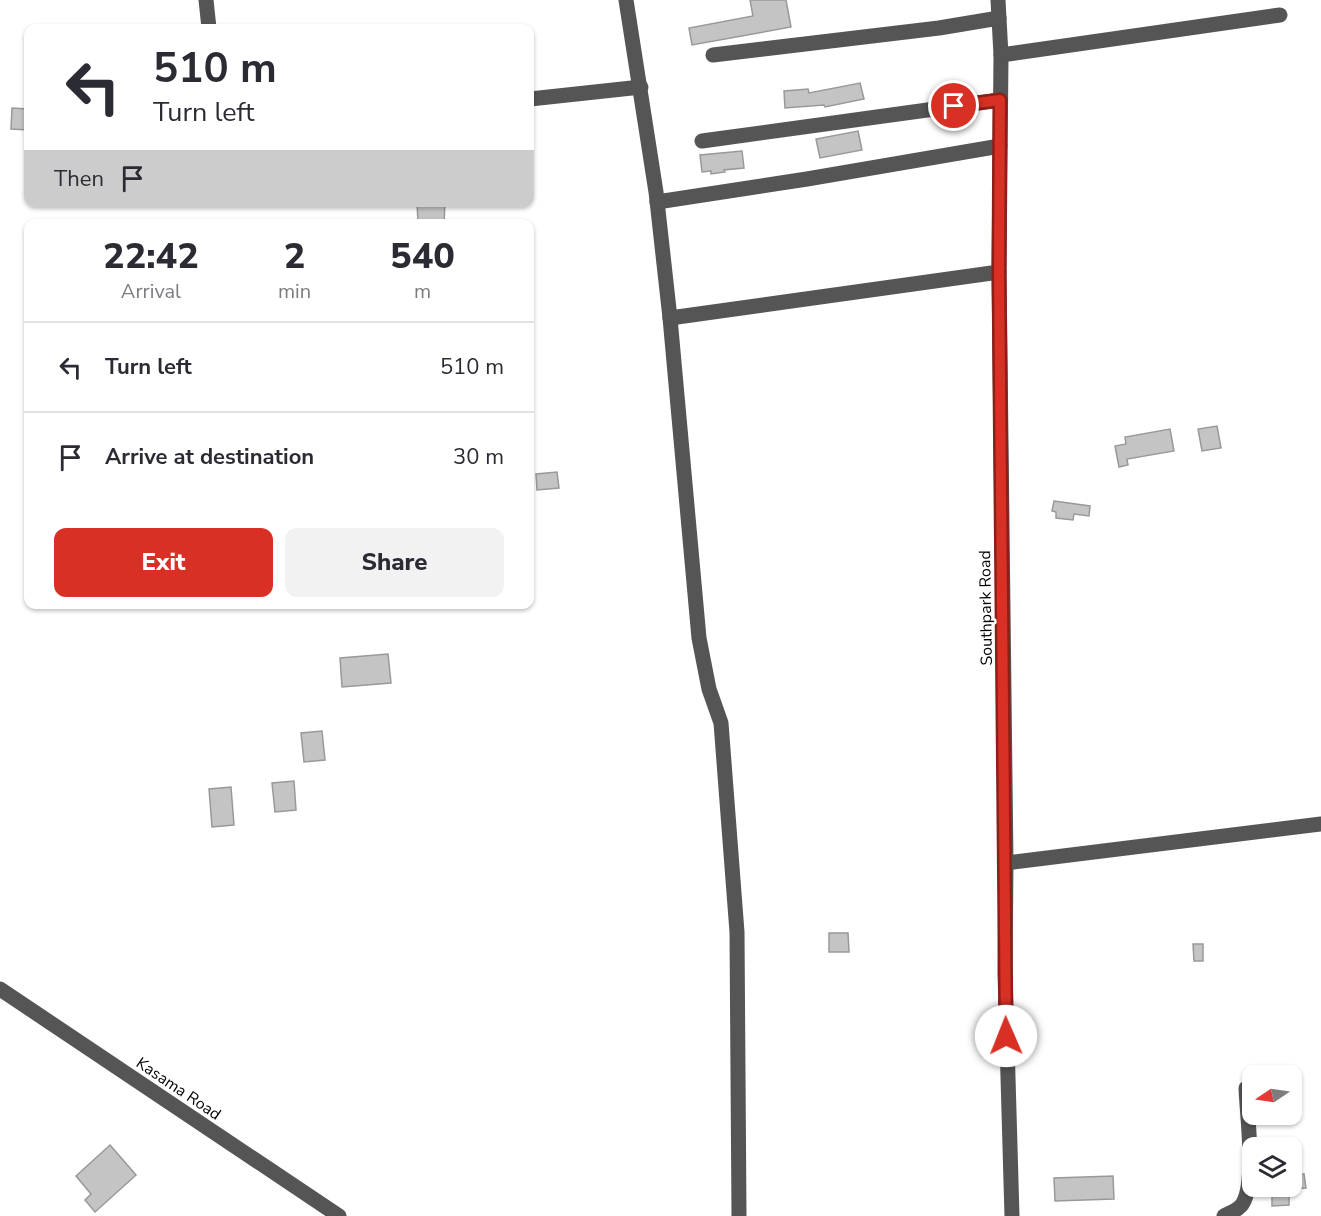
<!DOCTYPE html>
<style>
body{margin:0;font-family:"Nunito Sans",sans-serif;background:#f2f2f3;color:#2b2b33;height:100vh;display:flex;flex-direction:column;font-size:22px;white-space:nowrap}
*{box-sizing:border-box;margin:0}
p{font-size:20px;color:#7c7c81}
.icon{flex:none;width:33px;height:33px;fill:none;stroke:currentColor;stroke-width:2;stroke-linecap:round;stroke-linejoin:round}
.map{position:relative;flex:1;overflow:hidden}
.sheet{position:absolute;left:24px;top:219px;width:510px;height:390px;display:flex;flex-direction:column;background:#fff;border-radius:12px;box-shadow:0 2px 4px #0004}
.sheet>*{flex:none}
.top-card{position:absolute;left:24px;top:24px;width:510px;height:183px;border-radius:12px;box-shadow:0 2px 4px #0004;background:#fff;color:#2b2b33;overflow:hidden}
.needle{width:39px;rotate:257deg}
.buttons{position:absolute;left:1242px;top:1065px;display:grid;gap:12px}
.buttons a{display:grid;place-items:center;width:60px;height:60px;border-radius:12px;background:#fff;box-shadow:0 2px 4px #0004;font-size:30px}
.pin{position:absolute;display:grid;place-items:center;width:51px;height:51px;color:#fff;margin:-26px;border:3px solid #fff;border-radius:50%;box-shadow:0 2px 6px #0007}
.me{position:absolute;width:66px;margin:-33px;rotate:359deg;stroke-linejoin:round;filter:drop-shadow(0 0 4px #0008)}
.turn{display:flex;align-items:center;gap:21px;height:126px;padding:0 30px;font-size:27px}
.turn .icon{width:78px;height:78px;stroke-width:2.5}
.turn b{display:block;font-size:42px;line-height:51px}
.then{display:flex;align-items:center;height:57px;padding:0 30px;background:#0003;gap:12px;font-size:22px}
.eta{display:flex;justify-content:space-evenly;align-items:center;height:102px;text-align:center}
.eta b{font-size:36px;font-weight:800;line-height:42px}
.action{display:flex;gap:12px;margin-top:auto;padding:12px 30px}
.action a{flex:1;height:69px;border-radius:12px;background:#d93025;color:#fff;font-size:24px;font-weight:800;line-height:69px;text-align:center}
.action a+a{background:#f2f2f3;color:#2b2b33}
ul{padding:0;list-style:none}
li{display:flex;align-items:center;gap:18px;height:90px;padding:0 30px;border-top:2px solid #e1e1e2}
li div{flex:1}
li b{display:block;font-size:22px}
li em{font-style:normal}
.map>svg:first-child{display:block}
.building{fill:#c4c4c4;stroke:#999;stroke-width:1.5}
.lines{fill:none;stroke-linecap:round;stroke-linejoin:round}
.minor{stroke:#555;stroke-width:15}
.route-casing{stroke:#8d1f18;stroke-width:15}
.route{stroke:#d93025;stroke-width:10}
.labels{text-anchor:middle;stroke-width:5;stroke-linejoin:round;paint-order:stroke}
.street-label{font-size:16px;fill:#000;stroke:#fff}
</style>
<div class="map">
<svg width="1321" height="1216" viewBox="0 0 1321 1216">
<rect width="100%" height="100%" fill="#fff"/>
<g class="building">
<polygon points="750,0 786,0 791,27 692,45 689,28 753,16"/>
<polygon points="860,83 864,99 825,107 824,105 785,108 784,91 808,89 809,93"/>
<polygon points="12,108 28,109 28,130 11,129"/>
<polygon points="858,131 862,150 820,158 816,139"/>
<polygon points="742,151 744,168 724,170 725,172 711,174 711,171 702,172 700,155"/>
<polygon points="417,202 445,202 444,224 418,224"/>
<polygon points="1217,426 1221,448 1202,451 1198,429"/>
<polygon points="1170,429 1174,451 1127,459 1128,465 1119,467 1115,446 1126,444 1125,437"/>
<polygon points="557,472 559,488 537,490 536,474"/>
<polygon points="1054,501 1090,506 1089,516 1074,514 1073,520 1056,518 1056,512 1052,511"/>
<polygon points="388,654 391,683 342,687 340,658"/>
<polygon points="322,731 325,760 304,762 301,733"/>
<polygon points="294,781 296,810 275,812 272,783"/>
<polygon points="231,787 234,825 212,827 209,789"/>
<polygon points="829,933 848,933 849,952 829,952"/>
<polygon points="1193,944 1203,944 1203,961 1194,961"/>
<polygon points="110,1145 136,1175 95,1212 85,1200 91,1194 76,1176"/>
<polygon points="1304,1174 1306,1188 1295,1189 1293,1176"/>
<polygon points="1113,1176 1114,1199 1055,1201 1054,1178"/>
<polygon points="1289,1194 1289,1205 1272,1206 1272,1195"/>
</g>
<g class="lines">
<g class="minor">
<polyline points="206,0 209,28"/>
<polyline points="626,0 656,192 670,318 699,638 709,689 721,723 737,932 739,1216"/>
<polyline points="998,0 1001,55 999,272 1006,863 1005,973 1012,1216"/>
<polyline points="713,55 939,28 999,18"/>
<polyline points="1001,55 1280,15"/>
<polyline points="530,99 641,87"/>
<polyline points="702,141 1000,100"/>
<polyline points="657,202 807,179 1000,146"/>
<polyline points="670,318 999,272"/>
<polyline points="1006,863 1321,824"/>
<polyline points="0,989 339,1216"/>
<path d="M1224 1216C1230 1213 1240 1209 1243 1203 1256 1180 1247 1116 1246 1088"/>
</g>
</g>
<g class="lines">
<defs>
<polyline id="route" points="954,106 1000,100 999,272 1006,1036"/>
</defs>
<use href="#route" class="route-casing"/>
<use href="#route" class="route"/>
</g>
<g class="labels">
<g class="street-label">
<text transform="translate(985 608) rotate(-91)" y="6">Southpark Road</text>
<text transform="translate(179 1088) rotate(34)" y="6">Kasama Road</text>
</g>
</g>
</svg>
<div class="buttons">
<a><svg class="needle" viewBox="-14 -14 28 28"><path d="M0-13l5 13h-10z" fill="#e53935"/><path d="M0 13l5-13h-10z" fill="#7c7c81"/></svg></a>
<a><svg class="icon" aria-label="layers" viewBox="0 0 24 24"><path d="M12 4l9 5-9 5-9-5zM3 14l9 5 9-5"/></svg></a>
</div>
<div class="pin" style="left:954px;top:106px;background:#d93025"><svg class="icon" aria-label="arrive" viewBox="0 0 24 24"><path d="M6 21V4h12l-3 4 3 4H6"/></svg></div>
<svg class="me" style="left:1006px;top:1036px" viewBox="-20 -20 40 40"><circle r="19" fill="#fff"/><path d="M0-13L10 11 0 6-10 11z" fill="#d93025"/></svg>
<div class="top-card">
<div class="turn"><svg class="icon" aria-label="left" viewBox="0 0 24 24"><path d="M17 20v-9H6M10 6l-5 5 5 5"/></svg><div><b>510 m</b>Turn left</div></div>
<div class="then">Then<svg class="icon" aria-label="arrive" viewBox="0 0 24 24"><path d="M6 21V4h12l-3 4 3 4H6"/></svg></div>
</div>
<section class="sheet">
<div class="eta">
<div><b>22:42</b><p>Arrival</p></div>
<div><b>2</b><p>min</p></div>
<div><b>540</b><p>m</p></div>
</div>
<ul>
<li><svg class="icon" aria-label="left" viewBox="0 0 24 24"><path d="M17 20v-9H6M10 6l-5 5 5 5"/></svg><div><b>Turn left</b></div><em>510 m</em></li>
<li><svg class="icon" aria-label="arrive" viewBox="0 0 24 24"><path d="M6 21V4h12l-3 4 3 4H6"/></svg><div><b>Arrive at destination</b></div><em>30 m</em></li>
</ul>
<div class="action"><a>Exit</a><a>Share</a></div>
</section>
</div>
